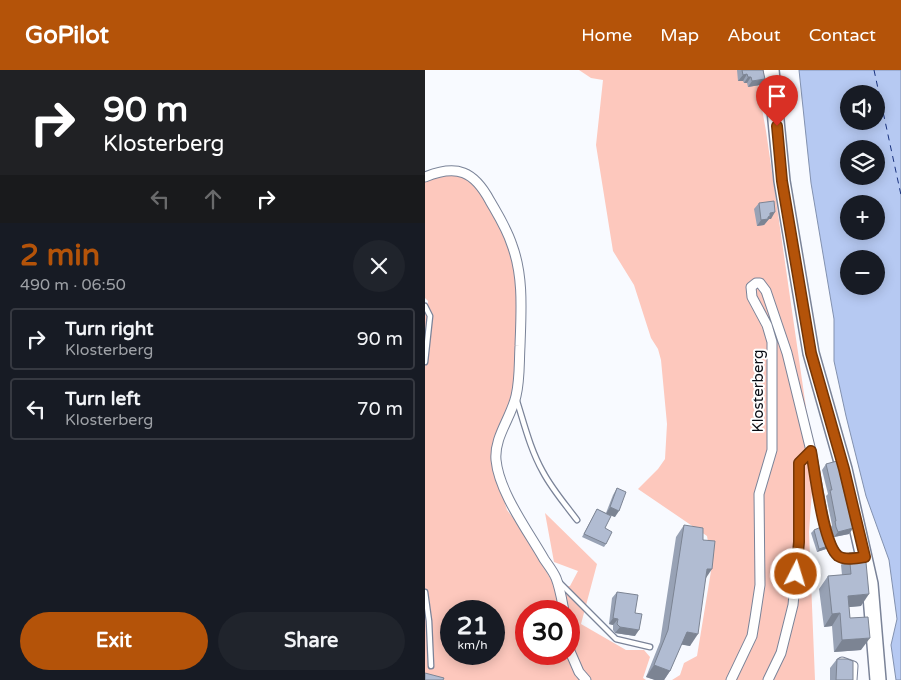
<!DOCTYPE html>
<meta charset="utf-8">
<style>
body{margin:0;font-family:"Varela Round",sans-serif;background:#20242c;color:#f1f3f6;height:100vh;display:flex;flex-direction:column;font-size:19px;white-space:nowrap}
*{box-sizing:border-box;margin:0}
p{font-size:16px;color:#9ea1a6}
.icon{flex:none;width:28px;height:28px;fill:none;stroke:currentColor;stroke-width:2;stroke-linecap:round;stroke-linejoin:round}
.map{position:relative;flex:1;overflow:hidden}
.panel{display:flex;flex-direction:column;background:#171b24;width:425px}
.panel>*{flex:none}
.guide{background:#202124;color:#fff;overflow:hidden}
.controls{position:absolute;left:415px;top:15px;display:grid;gap:10px}
.controls a{display:grid;place-items:center;width:45px;height:45px;border-radius:50%;background:#171b24;box-shadow:0 2px 12px #0003;font-size:25px}
.speed{position:absolute;left:15px;top:530px;display:flex;gap:10px;font-size:25px;font-weight:700;text-align:center}
.speed>*{display:grid;place-content:center;width:65px;height:65px;border-radius:50%;background:#171b24;box-shadow:0 2px 12px #0003;line-height:1}
.speed small{font-size:12px;font-weight:400}
.speed .limit{border:8px solid #d22;background:#fff;color:#111}
.pin{position:absolute;display:grid;place-items:center;width:42px;height:42px;color:#fff;margin:-51px -21px;border-radius:50% 50% 50% 0;rotate:-45deg;box-shadow:0 0 5px #0007}
.pin .icon{rotate:45deg}
.me{position:absolute;width:55px;margin:-28px;rotate:5deg;stroke-linejoin:round;filter:drop-shadow(0 0 4px #0008)}
.turn{display:flex;align-items:center;gap:18px;height:105px;padding:0 20px;font-size:22px}
.turn .icon{width:65px;height:65px;stroke-width:2.5}
.turn b{display:block;font-size:35px;line-height:42px}
.lanes{display:flex;align-items:center;height:48px;padding:0 20px;background:#0003;justify-content:center;gap:25px;direction:ltr}
.lanes .off{opacity:.35}
.round{display:grid;place-items:center;flex:none;width:52px;height:52px;border-radius:26px;background:#20242c}
.overview{display:flex;align-items:center;justify-content:space-between;height:85px;padding:0 20px}
h1{font-size:30px;font-weight:700;line-height:38px;color:#b45309}
.button{display:flex;gap:10px;margin-top:auto;padding:10px 20px}
.button a{flex:1;height:58px;border-radius:30px;background:#b45309;color:#fff;font-size:20px;font-weight:700;line-height:58px;text-align:center}
.button a+a{background:#20242c;color:#f1f3f6}
ul{padding:0;list-style:none}
li{display:flex;align-items:center;gap:15px;height:62px;margin:0 10px 8px;padding:0 10px;border:2px solid #363941;border-radius:5px}
li div{flex:1}
li b{display:block;font-size:19px}
li em{font-style:normal}
header{display:flex;align-items:center;gap:30px;box-sizing:border-box;height:70px;padding:0 25px;background:#b45309;color:#fff}
header strong{font-size:24px}
nav{display:flex;gap:28px;margin-inline-start:auto;font-size:18px}
main{display:flex;flex:1;min-height:0}
.map>svg:first-child{display:block}
.green{fill:#fdc8bd;fill-rule:evenodd}
.water{fill:#b6c9f2;stroke:#8291af;fill-rule:evenodd}
.lines{fill:none;stroke-linecap:round;stroke-linejoin:round}
.ferry{stroke:#19327e;stroke-width:1;stroke-dasharray:6 5;stroke-linecap:butt}
.service-casing{stroke:#7a8398;stroke-width:7}
.minor-casing{stroke:#7a8398;stroke-width:11}
.primary-casing{stroke:#7a8398;stroke-width:18}
.service{stroke:#fff;stroke-width:4.5}
.minor{stroke:#fff;stroke-width:9}
.primary{stroke:#fff;stroke-width:15}
.wall{fill:#98a2b5}
.shaded-wall{fill:#7c8493}
.building{fill:#b1bcd2;stroke:#7c8493}
.route-casing{stroke:#753606;stroke-width:12}
.route{stroke:#b45309;stroke-width:9}
.labels{text-anchor:middle;stroke-width:4;stroke-linejoin:round;paint-order:stroke}
.street-label{font-size:15px;fill:#0a0d14;stroke:#fff}
</style>
<header>
<strong>GoPilot</strong>
<nav><a>Home</a><a>Map</a><a>About</a><a>Contact</a></nav>
</header>
<main>
<section class="panel">
<div class="guide">
<div class="turn"><svg class="icon" aria-label="right" viewBox="0 0 24 24"><path d="M7 20v-9h11M14 6l5 5-5 5"/></svg><div><b>90 m</b>Klosterberg</div></div>
<div class="lanes"><svg class="icon off" aria-label="left" viewBox="0 0 24 24"><path d="M17 20v-9H6M10 6l-5 5 5 5"/></svg><svg class="icon off" aria-label="ahead" viewBox="0 0 24 24"><path d="M12 20V5M6 11l6-6 6 6"/></svg><svg class="icon" aria-label="right" viewBox="0 0 24 24"><path d="M7 20v-9h11M14 6l5 5-5 5"/></svg></div>
</div>
<div class="overview"><div><h1>2 min</h1><p>490 m · 06:50</p></div><a class="round"><svg class="icon" aria-label="close" viewBox="0 0 24 24"><path d="M6 6l12 12M18 6L6 18"/></svg></a></div>
<ul>
<li><svg class="icon" aria-label="right" viewBox="0 0 24 24"><path d="M7 20v-9h11M14 6l5 5-5 5"/></svg><div><b>Turn right</b><p>Klosterberg</p></div><em>90 m</em></li>
<li><svg class="icon" aria-label="left" viewBox="0 0 24 24"><path d="M17 20v-9H6M10 6l-5 5 5 5"/></svg><div><b>Turn left</b><p>Klosterberg</p></div><em>70 m</em></li>
</ul>
<div class="button"><a>Exit</a><a>Share</a></div>
</section>
<div class="map">
<svg width="476" height="610" viewBox="0 0 476 610">
<rect width="100%" height="100%" fill="#f8faff"/>
<g class="green">
<polygon points="154,0 330,0 341,61 389,393 384,462 390,610 247,610 255,605 259,593 272,586 287,495 282,466 213,419 233,399 240,389 242,354 236,290 233,279 226,268 209,215 188,181 171,75 178,10 166,8"/>
<path d="M29 105 42 109 52 117 76 160 89 191 91 214 92 271 90 306 83 340 68 372 69 388 73 411 82 440 97 460 131 518 145 516 153 501 129 492 120 443 172 494 156 554 201 580H219L225 587 218 608 221 610H0V242L1 243 3 231 0 228V110L13 106ZM26 541H69V584H26ZM101 541H144V584H101Z"/>
</g>
<path class="water" d="M374 0H476V610H471L466 575 472 549 464 490 441 426 421 346 409 291V249L386 113ZM424 24H451V51H424ZM424 79H451V106H424ZM424 134H451V161H424ZM424 189H451V216H424Z"/>
<g class="lines">
<polyline class="ferry" points="449,0 476,125"/>
<defs>
<g id="service">
<polyline points="0,236 5,246 0,292"/>
<path d="M91 328C99 353 105 379 118 402 127 419 140 434 152 450"/>
<polyline points="134,512 191,569 225,577"/>
<polyline points="0,522 4,551 6,596"/>
</g>
<g id="minor">
<path d="M0 107C32 94 49 101 65 131 73 145 82 159 87 175 99 207 96 243 95 276 94 293 95 309 91 326 86 348 69 367 71 390 74 422 103 461 119 489 123 495 128 501 131 508 135 518 137 531 139 541"/>
<polyline points="144,579 154,602 161,610"/>
<polyline points="417,592 428,596 427,610"/>
<polyline points="306,610 327,566 330,548 335,515 334,424 347,380 347,272 342,255 327,227 326,217 331,213 335,213 341,221 362,283 386,381 401,464 409,482 415,487 422,489 432,488"/>
<polyline points="343,610 356,583 368,535 374,472 374,393 386,381"/>
</g>
<polyline id="primary" points="346,0 357,111 386,283 419,399 445,514 453,610"/>
</defs>
<use href="#service" class="service-casing"/>
<use href="#minor" class="minor-casing"/>
<use href="#primary" class="primary-casing"/>
<use href="#service" class="service"/>
<use href="#minor" class="minor"/>
<use href="#primary" class="primary"/>
</g>
<g class="wall">
<polygon points="312,0 338,0 335,15 323,17 322,13 319,13 318,11 313,11"/>
<polygon points="334,133 346,149 344,149 339,155 332,156 329,139"/>
<polygon points="401,394 428,458 424,464 409,467 407,462 406,457 407,455 401,426 403,424 397,400"/>
<polygon points="192,418 190,447 183,444 180,458 181,474 179,477 157,467 172,439 181,443 188,425"/>
<polygon points="259,455 281,508 265,576 256,574 245,601 239,610 230,610 221,607 235,572 251,467"/>
<polygon points="389,460 401,479 392,482 386,463"/>
<polygon points="424,483 436,536 424,537 425,548 436,580 409,582 407,556 399,557 394,519 403,506 417,505 416,495"/>
<polygon points="192,522 210,543 210,566 190,563 188,560 188,555 184,554 187,528"/>
<polygon points="412,589 428,610 405,610 405,598"/>
</g>
<g class="shaded-wall">
<polygon points="322,4 318,11 313,11 318,5"/>
<polygon points="323,7 326,7 322,13 319,13"/>
<polygon points="340,9 335,15 323,17 327,11"/>
<polygon points="350,142 346,149 344,149 339,155 332,156 336,150 345,143"/>
<polygon points="185,437 194,441 190,447 181,444"/>
<polygon points="428,458 424,464 409,467 413,462"/>
<polygon points="403,476 401,479 392,482 394,479"/>
<polygon points="282,499 287,499 279,511"/>
<polygon points="444,524 436,536 414,538 423,526"/>
<polygon points="415,543 407,556 399,557 407,544"/>
<polygon points="188,548 193,549 188,555 184,554"/>
<polygon points="195,557 214,560 210,566 190,563"/>
<polygon points="262,562 273,564 265,576 253,574"/>
<polygon points="445,568 436,580 409,582 417,570"/>
<polygon points="229,595 245,601 239,610 230,610 221,607"/>
</g>
<g class="building">
<polygon points="317,0 338,0 340,9 327,11 326,7 323,7 322,4 318,5"/>
<polygon points="349,131 350,142 345,143 345,146 343,147 343,149 336,150 334,133"/>
<polygon points="412,391 428,458 413,462 411,457 410,451 411,451 405,420 407,420 401,394"/>
<polygon points="192,418 201,422 194,441 185,437"/>
<polygon points="172,439 186,446 180,458 187,462 181,474 159,464"/>
<polygon points="259,455 278,458 278,470 290,471 287,499 282,499 273,564 262,562 245,601 229,595 243,560"/>
<polygon points="396,457 403,476 394,479 389,460"/>
<polygon points="440,482 444,524 423,526 425,548 443,547 445,568 417,570 415,543 407,544 403,506 426,504 424,483"/>
<polygon points="192,522 213,525 210,543 217,544 214,560 195,557 192,554 193,549 188,548"/>
<polygon points="412,589 422,589 428,591 428,610 411,610"/>
<polygon points="0,603 19,608 18,610 0,610"/>
</g>
<g class="lines">
<defs>
<path id="route" d="M352 56 357 111 386 283 419 399 440 487C431 488 421 491 413 486 398 474 390 402 386 381L374 393V472L371 504"/>
</defs>
<use href="#route" class="route-casing"/>
<use href="#route" class="route"/>
</g>
<g class="labels">
<g class="street-label">
<text transform="translate(333 321) rotate(-90)" y="5">Klosterberg</text>
</g>
</g>
</svg>
<div class="controls">
<a><svg class="icon" aria-label="sound" viewBox="0 0 24 24"><path d="M4 9h4l5-4v14l-5-4H4zM17 9q2 3 0 6"/></svg></a>
<a><svg class="icon" aria-label="layers" viewBox="0 0 24 24"><path d="M12 4l9 5-9 5-9-5zM3 14l9 5 9-5"/></svg></a>
<a>+</a>
<a>−</a>
</div>
<div class="speed"><div>21<small>km/h</small></div><div class="limit">30</div></div>
<div class="pin" style="left:352px;top:56px;background:#d93025"><svg class="icon" aria-label="arrive" viewBox="0 0 24 24"><path d="M6 21V4h12l-3 4 3 4H6"/></svg></div>
<svg class="me" style="left:371px;top:504px" viewBox="-20 -20 40 40"><circle r="17" fill="#b45309" stroke="#fff" stroke-width="3"/><path d="M0-11L8 9 0 5-8 9z" fill="#fff"/></svg>
</div>
</main>
